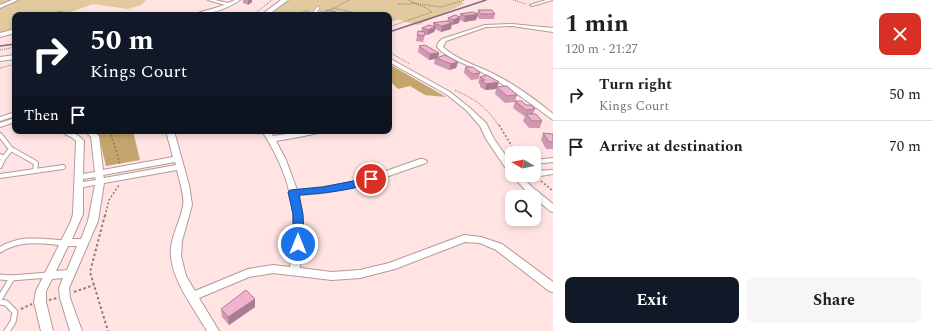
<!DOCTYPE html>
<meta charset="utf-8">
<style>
body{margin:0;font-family:Spectral,serif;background:#f6f6f6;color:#222;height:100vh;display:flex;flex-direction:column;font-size:15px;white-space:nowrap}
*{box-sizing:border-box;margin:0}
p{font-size:13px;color:#767676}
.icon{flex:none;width:22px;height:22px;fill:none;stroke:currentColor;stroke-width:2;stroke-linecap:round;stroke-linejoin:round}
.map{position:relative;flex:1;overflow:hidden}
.panel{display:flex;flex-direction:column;background:#fff;width:380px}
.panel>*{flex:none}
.hud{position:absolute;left:12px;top:12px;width:380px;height:122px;border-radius:8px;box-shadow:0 2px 6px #0003;background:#111827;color:#fff;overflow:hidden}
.needle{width:26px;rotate:279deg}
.controls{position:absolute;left:505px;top:146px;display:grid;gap:8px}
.controls a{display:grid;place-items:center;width:36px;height:36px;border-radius:8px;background:#fff;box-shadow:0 2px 6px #0003;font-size:20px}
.pin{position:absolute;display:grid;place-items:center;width:34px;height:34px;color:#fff;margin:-17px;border:2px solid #fff;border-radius:50%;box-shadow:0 1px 4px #0007}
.me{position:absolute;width:44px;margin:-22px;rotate:0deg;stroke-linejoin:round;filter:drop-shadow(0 0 3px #0008)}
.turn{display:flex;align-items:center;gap:14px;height:84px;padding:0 12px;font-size:18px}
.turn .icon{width:52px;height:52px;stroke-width:2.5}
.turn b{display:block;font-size:28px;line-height:34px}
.then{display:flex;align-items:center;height:38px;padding:0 12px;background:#0003;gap:8px;font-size:15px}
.round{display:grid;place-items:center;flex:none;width:42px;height:42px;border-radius:8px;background:#f6f6f6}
.overview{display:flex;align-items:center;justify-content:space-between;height:68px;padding:0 12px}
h1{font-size:24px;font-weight:700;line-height:30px}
.primary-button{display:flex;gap:8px;margin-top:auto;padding:8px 12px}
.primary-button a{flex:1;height:46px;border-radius:8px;background:#111827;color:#fff;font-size:16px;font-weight:700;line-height:46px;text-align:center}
.primary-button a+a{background:#f6f6f6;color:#222}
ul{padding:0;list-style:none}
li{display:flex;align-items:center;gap:12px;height:52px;padding:0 12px;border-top:1px solid #e0e0e0}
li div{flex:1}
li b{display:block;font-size:15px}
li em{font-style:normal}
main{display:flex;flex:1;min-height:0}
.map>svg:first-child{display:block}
.green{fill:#e3ca9e}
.forest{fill:#c4a56d}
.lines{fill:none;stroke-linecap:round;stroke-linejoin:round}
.stream{stroke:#846687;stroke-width:1.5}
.service-far2-casing{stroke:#b39a99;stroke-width:3.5}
.service-far1-casing{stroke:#b39a99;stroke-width:6}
.service-casing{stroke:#b39a99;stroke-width:7}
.minor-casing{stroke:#b39a99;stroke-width:2}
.secondary-casing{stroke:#b39a99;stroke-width:2}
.path-far2{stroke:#8c7b7a;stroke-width:1;stroke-dasharray:1 1;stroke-linecap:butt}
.path-far1{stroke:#8c7b7a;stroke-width:1.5;stroke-dasharray:2 2;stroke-linecap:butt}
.path{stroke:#8c7b7a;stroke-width:2;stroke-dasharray:2.5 2.5;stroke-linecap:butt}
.service-far2{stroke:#fff;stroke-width:2.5}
.service-far1{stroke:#fff;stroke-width:4}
.service{stroke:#fff;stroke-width:5}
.minor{fill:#fff;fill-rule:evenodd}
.secondary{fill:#fff;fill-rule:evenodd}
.wall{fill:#d099b2}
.shaded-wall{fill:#a97d91}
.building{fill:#f2b2cf;stroke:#a97d91}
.route{fill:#1a73e8;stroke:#114b97}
</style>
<main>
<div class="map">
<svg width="553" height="331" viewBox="0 0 553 331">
<rect width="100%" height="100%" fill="#ffe4e3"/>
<g class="green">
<polygon points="0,0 146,0 141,5 128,9 93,4 63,15 15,15 15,32 0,35"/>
<polygon points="289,0 461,0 464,4 418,25 399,20 389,22 389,15 328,15 328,13 323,15 271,14"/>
</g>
<g class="forest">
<polygon points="389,64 446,97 425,95 410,86 398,89 389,80"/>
<polygon points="96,131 133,131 140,160 106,166 98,133"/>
</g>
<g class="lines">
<g class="stream">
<polyline points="389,32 486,0"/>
<polyline points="0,46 15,44"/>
</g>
<defs>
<polyline id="service-far2" points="313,15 318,8"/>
<g id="service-far1">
<polyline points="0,135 11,149 36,163 35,171"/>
<polyline points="0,156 3,159 0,166"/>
<polyline points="3,159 11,149"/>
<polyline points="0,176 63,167"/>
</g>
<g id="service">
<path d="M0 250C20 237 41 241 64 243"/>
<polyline points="0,277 11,278 48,275"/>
<polyline points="0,298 12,278"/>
<polyline points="0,302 6,303 15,312 13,322 7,331"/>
</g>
<g id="minor">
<polygon points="12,0 18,0 0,8 0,5"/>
<path d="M208 0H215L228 3 235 0H240C227 9 208 15 191 15L225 5Z"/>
<polygon points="546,0 553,0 532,6 530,5"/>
<polygon points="58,12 62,12 62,13 61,15 56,15"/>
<path d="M512 24 553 28V32L512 26 486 27 446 41 443 47C456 59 475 65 492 73 514 84 534 98 553 114V120L509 88 476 69 453 59 442 52 437 47 438 43 442 39 485 25Z"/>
<polygon points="15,29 15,33 0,37 0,33"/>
<polygon points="389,58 450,92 470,108 486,123 494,139 512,165 512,173 509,173 486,139 480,126 466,110 446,94 389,62"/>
<polygon points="15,112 15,116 0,121 0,117"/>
<polygon points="15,118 15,122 0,127 0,123"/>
<path d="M59 131C70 131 76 132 84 141L83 174 95 172 91 137 85 131H93L99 136 103 170 173 157 166 131H174L189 185 192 205 182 241 181 256 186 276 195 291 248 269 273 265 290 267C292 250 295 232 293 214 291 185 278 156 262 131H270L273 136 306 131H319L318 133 299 137 276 141 286 160 297 190 323 187 358 181 420 159H423L427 161 426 163 360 186 323 193 299 195 303 222 300 268 332 272 360 270 389 263 464 235 481 237 502 244 553 282V292L549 291 496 250 480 243 465 242 395 269 360 278 332 280 273 273 249 277 199 298 219 331H207C194 308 174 284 171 257 169 239 180 223 183 206 185 196 179 180 177 170L104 183 98 221 69 288 70 298 82 331H70L60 298 59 288 63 278 52 279 46 291V302L53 331H41L34 302 36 291 71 221 73 214 76 141 71 137ZM175 162 176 165 104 178 103 175ZM95 177 96 180 83 182V179ZM95 185 88 221 81 239H72L83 214V187ZM68 246H77L67 270 56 271Z"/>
<polygon points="553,158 553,162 534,164 534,160"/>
<polygon points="553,170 553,174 534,177 531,175 530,177 523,178 532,187 553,204 553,212 550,211 526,191 512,175 534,175 534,171"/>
</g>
<g id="secondary">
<polygon points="281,0 288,0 268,15 261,15"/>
<polygon points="15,55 15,59 0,61 0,57"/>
</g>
</defs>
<use href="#service-far2" class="service-far2-casing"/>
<use href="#service-far1" class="service-far1-casing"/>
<use href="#service" class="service-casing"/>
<use href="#minor" class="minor-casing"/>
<use href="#secondary" class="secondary-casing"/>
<g class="path-far2">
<polyline points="513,0 526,4"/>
<polyline points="412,3 441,7 465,0"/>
<polyline points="399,5 398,4 412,4"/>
<polyline points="332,8 365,15"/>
<polyline points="321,12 327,12 349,0"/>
<polyline points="253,15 272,0"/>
<polyline points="295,15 304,11 310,11"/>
<polyline points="389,27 432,12 426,8 408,0"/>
<polyline points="0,50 15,47"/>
<polyline points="389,52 410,64"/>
<polyline points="0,68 15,64"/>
<path d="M455 90C476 100 486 106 499 126"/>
</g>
<g class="path-far1">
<polyline points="499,125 516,153"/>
<polyline points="110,131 120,164"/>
<polyline points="541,181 553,191"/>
<polyline points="105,216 109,200 119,185"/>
</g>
<g class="path">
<polyline points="105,215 90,272 108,331"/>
<polyline points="74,292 94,285"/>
<polyline points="49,300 57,298"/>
<polyline points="21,309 32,304"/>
</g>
<use href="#service-far2" class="service-far2"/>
<use href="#service-far1" class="service-far1"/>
<use href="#service" class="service"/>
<use href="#minor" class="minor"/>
<use href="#secondary" class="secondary"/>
</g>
<g class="wall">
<polygon points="243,0 252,0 252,2 248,5 243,3"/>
<polygon points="478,10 495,14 494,19 479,19 477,16 476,20 464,22 460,20 459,23 451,25 451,29 441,32 435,29 434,32 427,35 425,35 423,42 416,41 418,31 421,31 422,28 433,26 433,23 447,21 448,18 460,17 460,14 477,14"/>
<polygon points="419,46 439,53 438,57 458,62 456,68 449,70 434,64 435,59 429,60 418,52"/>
<polygon points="465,67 480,73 479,79 471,80 464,73"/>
<polygon points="480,77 497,87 517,95 515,101 535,109 533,114 542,121 540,128 529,128 523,121 525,116 524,116 513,108 515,102 505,103 495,94 496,89 485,90 480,87 480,84 478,83"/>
<polygon points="543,133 553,134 553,149 546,149 541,140"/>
<polygon points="255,307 229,325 222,317 221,309"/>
</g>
<g class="shaded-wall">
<polygon points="248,0 252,0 252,2 248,5"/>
<polygon points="478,14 476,20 464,22 465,16"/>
<polygon points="460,17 459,23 452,25 453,20"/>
<polygon points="452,23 451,29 441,32 442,26"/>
<polygon points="436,27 434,32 427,35 428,30"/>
<polygon points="439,53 438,59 436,58 435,59 429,60 430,54"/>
<polygon points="458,62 456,68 449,70 451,64"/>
<polygon points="499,82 497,88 497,87 496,89 485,90 486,84"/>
<polygon points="255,299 255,307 229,325 228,317"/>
</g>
<g class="building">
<polygon points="327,10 336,12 332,15 324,15"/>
<polygon points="478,10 492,10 495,14 481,14"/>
<polygon points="473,12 478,14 465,16 460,14"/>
<polygon points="455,15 460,17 453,20 448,18"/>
<polygon points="446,21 452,23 442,26 433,23"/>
<polygon points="429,25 436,27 428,30 422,28"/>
<polygon points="418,31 425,32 424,36 417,35"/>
<polygon points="425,45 439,53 430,54 419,46"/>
<polygon points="445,55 458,62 451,64 436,58"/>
<polygon points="465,67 473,67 480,73 472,74"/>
<polygon points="487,75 499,82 486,84 481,81 485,80 480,77"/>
<polygon points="507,86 517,95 507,96 497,87"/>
<polygon points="515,101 522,101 526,105 531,105 535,109 526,110"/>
<polygon points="526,114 536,114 542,121 532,121"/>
<polygon points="543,133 553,134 553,142 549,142"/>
<polygon points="246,290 255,299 228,317 221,309"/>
</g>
<path class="route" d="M371 176 375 179C366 190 314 194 299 195L303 214 304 244 302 247H294L293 244V214L288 192 290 190 323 187 358 180Z"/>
</svg>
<div class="controls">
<a><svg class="needle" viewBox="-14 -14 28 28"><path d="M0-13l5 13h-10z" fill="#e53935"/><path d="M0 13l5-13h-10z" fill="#767676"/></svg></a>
<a><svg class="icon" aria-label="search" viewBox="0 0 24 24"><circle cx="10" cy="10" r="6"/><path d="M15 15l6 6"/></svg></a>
</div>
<div class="pin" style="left:371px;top:179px;background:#d93025"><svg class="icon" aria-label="arrive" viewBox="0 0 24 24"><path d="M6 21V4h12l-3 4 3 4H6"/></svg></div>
<svg class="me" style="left:298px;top:244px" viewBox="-20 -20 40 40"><circle r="17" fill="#1a73e8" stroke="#fff" stroke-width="3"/><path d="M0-11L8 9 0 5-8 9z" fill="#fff"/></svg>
<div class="hud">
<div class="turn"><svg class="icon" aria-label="right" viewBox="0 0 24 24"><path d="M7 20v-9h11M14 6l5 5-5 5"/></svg><div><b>50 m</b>Kings Court</div></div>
<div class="then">Then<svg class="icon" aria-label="arrive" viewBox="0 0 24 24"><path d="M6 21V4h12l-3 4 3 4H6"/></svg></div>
</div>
</div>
<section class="panel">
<div class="overview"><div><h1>1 min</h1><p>120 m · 21:27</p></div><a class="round" style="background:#d93025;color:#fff"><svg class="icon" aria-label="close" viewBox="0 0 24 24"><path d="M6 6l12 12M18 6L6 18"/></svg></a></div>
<ul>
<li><svg class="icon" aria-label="right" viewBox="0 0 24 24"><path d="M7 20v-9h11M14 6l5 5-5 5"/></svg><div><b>Turn right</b><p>Kings Court</p></div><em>50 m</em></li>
<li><svg class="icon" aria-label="arrive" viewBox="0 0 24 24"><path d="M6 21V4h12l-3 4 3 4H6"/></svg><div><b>Arrive at destination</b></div><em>70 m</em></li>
</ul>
<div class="primary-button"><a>Exit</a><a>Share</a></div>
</section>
</main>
